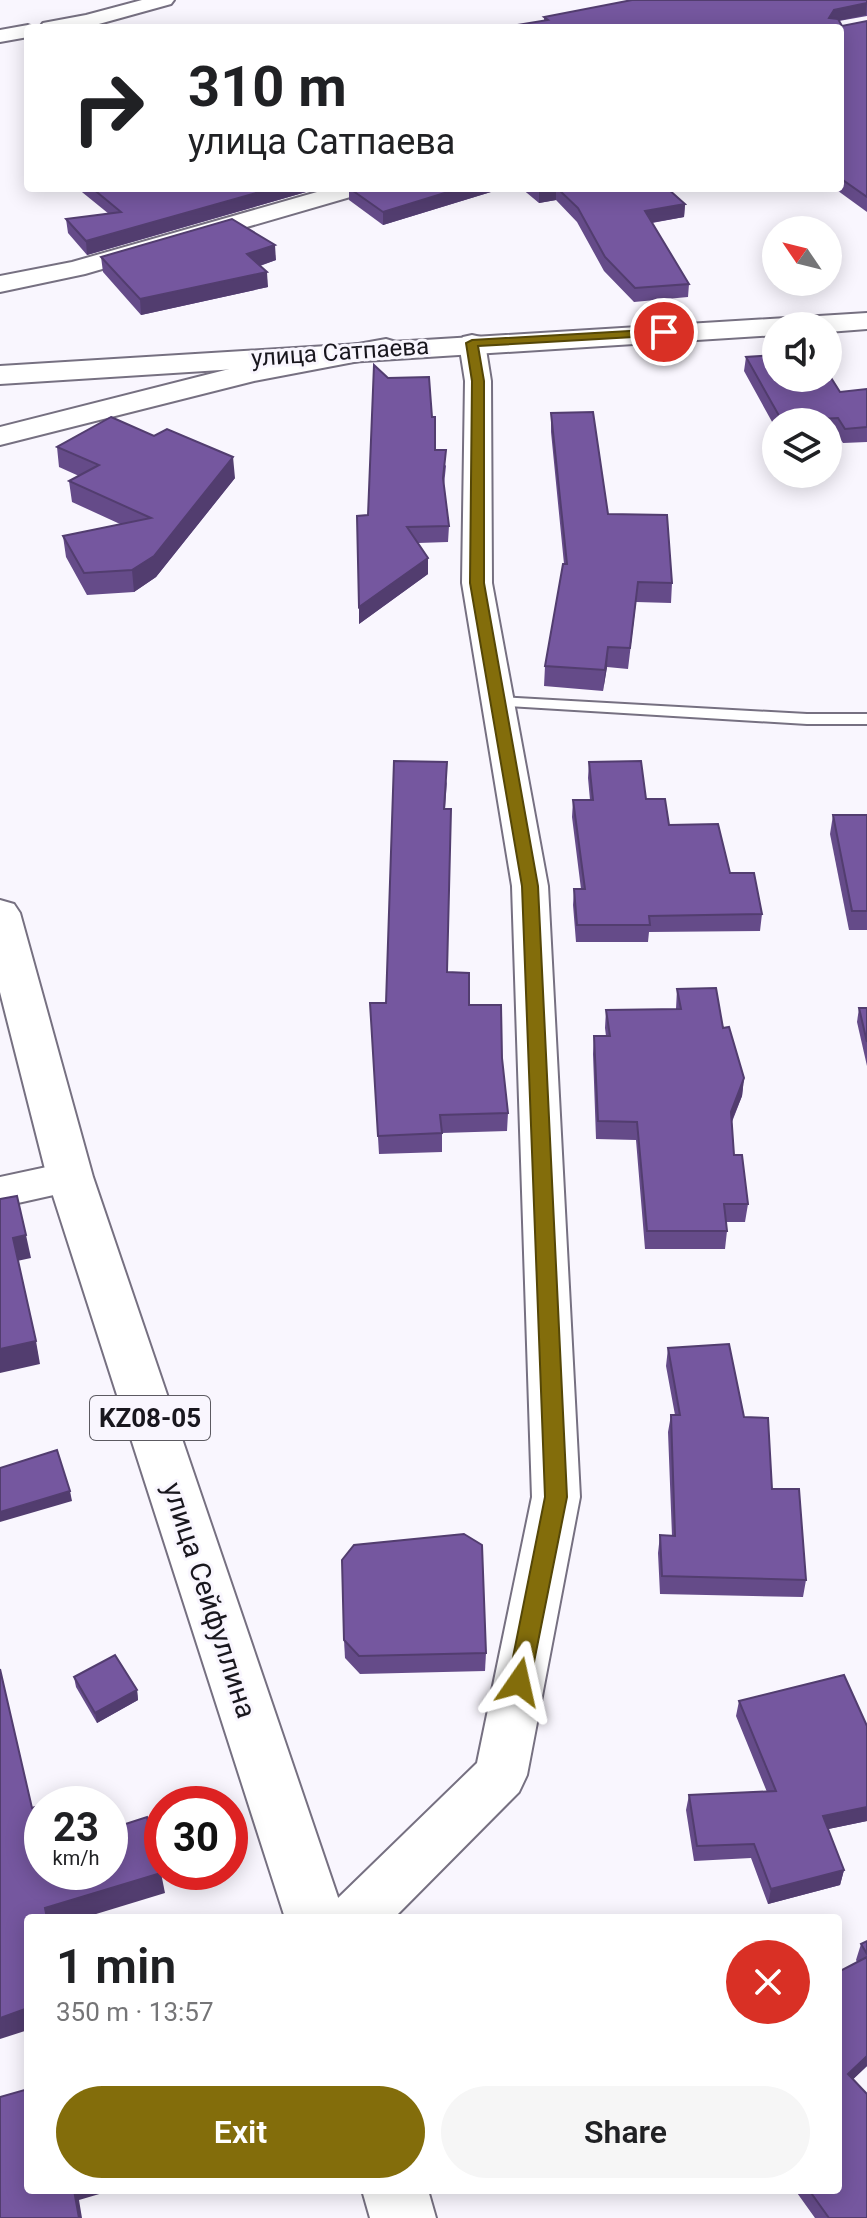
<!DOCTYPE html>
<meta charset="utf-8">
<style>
body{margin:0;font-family:Roboto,sans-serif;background:#f6f6f6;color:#202124;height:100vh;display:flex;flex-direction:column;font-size:30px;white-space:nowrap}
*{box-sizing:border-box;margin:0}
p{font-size:26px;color:#757577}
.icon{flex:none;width:44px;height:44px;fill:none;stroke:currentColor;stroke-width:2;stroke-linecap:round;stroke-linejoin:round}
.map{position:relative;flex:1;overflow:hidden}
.details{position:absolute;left:24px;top:1914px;width:818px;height:280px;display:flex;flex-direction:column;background:#fff;border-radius:8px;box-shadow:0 4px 20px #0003}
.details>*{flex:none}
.hud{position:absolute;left:24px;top:24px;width:820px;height:168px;border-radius:8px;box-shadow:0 4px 20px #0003;background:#fff;color:#202124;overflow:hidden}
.needle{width:52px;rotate:305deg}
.fabs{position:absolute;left:762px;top:216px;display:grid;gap:16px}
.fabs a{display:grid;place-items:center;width:80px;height:80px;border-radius:50%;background:#fff;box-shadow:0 4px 20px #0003;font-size:40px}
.speed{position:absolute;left:24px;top:1786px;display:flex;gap:16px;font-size:40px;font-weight:700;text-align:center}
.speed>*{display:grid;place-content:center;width:104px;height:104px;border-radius:50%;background:#fff;box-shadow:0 4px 20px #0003;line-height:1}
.speed small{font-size:20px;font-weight:400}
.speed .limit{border:12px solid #d22;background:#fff;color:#111}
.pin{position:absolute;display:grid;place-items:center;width:68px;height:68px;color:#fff;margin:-34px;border:4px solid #fff;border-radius:50%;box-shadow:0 2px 8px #0007}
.me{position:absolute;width:88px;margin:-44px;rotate:11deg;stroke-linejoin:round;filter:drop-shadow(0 0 6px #0008)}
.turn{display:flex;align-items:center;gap:28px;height:168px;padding:0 32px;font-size:36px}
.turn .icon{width:104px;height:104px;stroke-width:2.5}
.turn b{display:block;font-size:56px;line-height:68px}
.round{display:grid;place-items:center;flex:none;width:84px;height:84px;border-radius:42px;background:#f6f6f6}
.overview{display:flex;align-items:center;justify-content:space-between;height:136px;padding:0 32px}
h1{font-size:48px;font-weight:600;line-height:60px}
.button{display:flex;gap:16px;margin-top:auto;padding:16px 32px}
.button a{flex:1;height:92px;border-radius:48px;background:#836d0b;color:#fff;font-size:32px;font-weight:600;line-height:92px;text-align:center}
.button a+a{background:#f6f6f6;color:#202124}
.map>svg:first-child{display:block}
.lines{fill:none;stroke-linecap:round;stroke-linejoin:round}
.service-casing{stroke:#767081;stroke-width:4}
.minor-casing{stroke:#767081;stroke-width:4}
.tertiary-casing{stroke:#767081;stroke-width:4}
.primary-casing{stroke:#767081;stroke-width:4}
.service{fill:#fff;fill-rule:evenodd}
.minor{fill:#fff;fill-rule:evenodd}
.tertiary{fill:#fff;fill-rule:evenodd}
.primary{fill:#fff;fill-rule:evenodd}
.wall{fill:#654b89}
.shaded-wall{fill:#523d6f}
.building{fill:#75579f;stroke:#523d6f;stroke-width:2}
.route{fill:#836d0b;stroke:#554707;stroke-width:2}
.labels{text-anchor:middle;stroke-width:6;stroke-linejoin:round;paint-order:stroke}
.far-street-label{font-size:24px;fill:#19171e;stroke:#f9f6fe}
.shield{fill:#f9f6fe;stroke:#5c5a61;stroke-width:2}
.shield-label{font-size:26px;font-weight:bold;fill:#19171e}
.street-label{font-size:28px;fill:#19171e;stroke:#f9f6fe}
</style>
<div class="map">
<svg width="867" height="2218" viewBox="0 0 867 2218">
<rect width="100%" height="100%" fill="#f9f6fe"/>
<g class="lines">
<defs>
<polygon id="service" points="498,697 807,714 867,714 867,724 807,724 492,705 492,699"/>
<g id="minor">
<polygon points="142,0 174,0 171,4 88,27 40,27 43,23 86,15"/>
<polygon points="28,25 36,28 28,28 28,37 0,42 0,30"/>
<polygon points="331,188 368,188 364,193 85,274 0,292 0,276 72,262"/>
<polygon points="472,335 481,337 485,343 491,381 492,583 548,886 580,1497 527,1775 519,1792 394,1918 329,1918 337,1899 477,1763 532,1497 512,886 462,583 465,381 459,343 463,337"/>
<polygon points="70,1162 85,1166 91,1177 85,1188 0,1207 0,1177"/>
</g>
<polygon id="tertiary" points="867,313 867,329 828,332 828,326 776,326 776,335 0,384 0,366"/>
<g id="primary">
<polygon points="386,339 396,342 400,348 396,354 254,381 0,445 0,427 253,363"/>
<polygon points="0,900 14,904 20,913 93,1177 345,1918 285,1918 47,1177 0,992"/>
<polygon points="362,2190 428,2190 436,2218 370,2218"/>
</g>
</defs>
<use href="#service" class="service-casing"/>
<use href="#minor" class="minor-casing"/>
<use href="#tertiary" class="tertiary-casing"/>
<use href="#primary" class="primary-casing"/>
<use href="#service" class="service"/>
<use href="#minor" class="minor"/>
<use href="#tertiary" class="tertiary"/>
<use href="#primary" class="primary"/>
</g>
<g class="wall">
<polygon points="867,0 867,16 839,21 842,26 867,21 867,212 834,188 840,188 840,28 544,20 544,17"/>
<polygon points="77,188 320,188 87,255 68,233 66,219 109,214"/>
<polygon points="349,188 504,188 383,225 349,200"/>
<polygon points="521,188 667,188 685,204 684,217 652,223 689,284 688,297 634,302 604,271 577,222 556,200 539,203"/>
<polygon points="101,257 276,260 260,266 268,287 141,315 103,272"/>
<polygon points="746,357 840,392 867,389 867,442 843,443 836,433 828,433 828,422 776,422 776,429 744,371"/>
<polygon points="551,413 608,514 672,583 671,603 636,602 628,669 607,667 603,691 544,686 545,666 564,564 551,432"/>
<polygon points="57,447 235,478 156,577 134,592 87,595 66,557 63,536 120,524 72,502 69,481 79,476 59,467"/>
<polygon points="435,450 446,466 444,485 449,526 448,542 418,543 428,558 428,574 359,624"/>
<polygon points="589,762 646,799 669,825 730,873 762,914 760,931 649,932 648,942 576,942 573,905 574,889 581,889 572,817 573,800 590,800 588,778"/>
<polygon points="447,780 445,809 448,972 502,1058 508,1113 507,1131 442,1133 442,1152 379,1154 371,1021 386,1003"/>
<polygon points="833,815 867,815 867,930 849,930 830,834"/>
<polygon points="677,989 723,1028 744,1078 742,1096 732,1122 734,1155 748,1204 745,1222 726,1222 727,1231 725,1249 645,1249 636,1140 596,1139 593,1054 594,1036 606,1036 605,1028 606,1010 676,1009"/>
<polygon points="859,1008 867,1008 867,1066 857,1022"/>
<polygon points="668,1348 744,1417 806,1580 803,1597 660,1594 658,1553 660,1535 672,1536 668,1432 671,1415 675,1415 666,1366"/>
<polygon points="344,1640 486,1653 485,1671 360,1674 345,1658"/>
<polygon points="74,1677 137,1690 138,1700 97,1723 76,1687"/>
<polygon points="739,1701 867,1821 828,1829 844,1870 840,1885 768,1904 751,1858 694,1861 686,1810 689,1795 767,1792 736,1716"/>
<polygon points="867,1941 867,2066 853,2079 867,2218 815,2218 795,2190 838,2190 857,1962 856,1960 861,1944"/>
</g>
<g class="shaded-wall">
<polygon points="867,3 866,15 832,22 829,18 834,10"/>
<polygon points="274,188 320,188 87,255 86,241"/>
<polygon points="461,188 504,188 383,225 383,212"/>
<polygon points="552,188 556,188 556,200 539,203 539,190"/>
<polygon points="685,204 684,217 644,224 645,211"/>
<polygon points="275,245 276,260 247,270 247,254"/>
<polygon points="267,272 268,287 141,315 140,299"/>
<polygon points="233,457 235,478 156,577 134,592 132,570"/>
<polygon points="428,558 428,574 359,624 359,607"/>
<polygon points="608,647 607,667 603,691 605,670"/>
<polygon points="744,1078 742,1096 728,1130 731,1112"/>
<polygon points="26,1235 31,1258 17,1261 13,1238"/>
<polygon points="36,1341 40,1364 0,1373 0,1349"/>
<polygon points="70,1491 72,1501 0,1522 0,1512"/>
<polygon points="137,1690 138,1700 97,1723 95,1713"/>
<polygon points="867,1807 867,1821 819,1831 823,1816"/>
<polygon points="844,1870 840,1885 768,1904 771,1889"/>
<polygon points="161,1873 165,1893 83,1918 47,1918 45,1908"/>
<polygon points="28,2008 28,2030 0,2039 0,2018"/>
<polygon points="867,2056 867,2066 843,2089 848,2074"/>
<polygon points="74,2190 113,2190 79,2200 82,2218 79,2218"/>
</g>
<g class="building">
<polygon points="632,0 867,0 867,3 834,10 829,18 838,19 842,26 867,21 867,197 840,178 840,28 498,28 548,20 544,17"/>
<polygon points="92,188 274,188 86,241 66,219 121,212"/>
<polygon points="349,188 461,188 383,212"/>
<polygon points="557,188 667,188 685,204 645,211 689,284 635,288 605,257 578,208"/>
<polygon points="232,219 275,245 247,254 267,272 140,299 101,257"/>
<polygon points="776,355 776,378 828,378 828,373 840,392 867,389 867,427 845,429 838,418 782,421 746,357"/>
<polygon points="374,365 388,378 429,377 432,417 435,417 435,450 446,450 443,478 449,526 407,527 428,558 359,607 357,516 368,515"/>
<polygon points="593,412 608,514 667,515 672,583 638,582 630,648 608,647 605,670 545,666 563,564 567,564 551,413"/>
<polygon points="111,417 154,436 167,429 233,457 154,556 132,570 84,573 63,536 151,518 69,481 99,465 57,447"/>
<polygon points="394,761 447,762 444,809 451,809 447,972 469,973 469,1005 501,1005 502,1058 508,1113 440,1115 442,1133 378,1136 370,1003 386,1003"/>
<polygon points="641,761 646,799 665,799 669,825 718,824 730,873 754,873 762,914 649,916 650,925 577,925 574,889 585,889 573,800 593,800 589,762"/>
<polygon points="833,815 867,815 867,911 852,911"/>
<polygon points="716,988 723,1028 729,1027 744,1078 731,1112 734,1155 742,1155 748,1204 724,1204 727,1231 647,1231 637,1122 598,1121 594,1036 610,1036 606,1010 681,1009 677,989"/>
<polygon points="859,1008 867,1008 867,1042"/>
<polygon points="17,1196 26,1235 13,1238 36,1341 0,1349 0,1199"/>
<polygon points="729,1344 744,1417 768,1418 772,1489 799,1489 806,1580 662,1576 660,1535 675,1536 671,1415 680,1415 668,1348"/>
<polygon points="57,1450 70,1491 0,1512 0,1468"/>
<polygon points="464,1534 482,1545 486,1653 359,1656 344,1640 342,1560 354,1545"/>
<polygon points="115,1655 137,1690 95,1713 74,1677"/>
<polygon points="0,1669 32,1808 35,1807 42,1835 42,1872 110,1872 110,1829 147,1817 161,1873 45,1908 47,1918 28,1918 28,2008 0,2018"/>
<polygon points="844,1675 867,1726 867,1807 823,1816 844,1870 771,1889 754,1844 697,1846 689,1795 776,1791 739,1701"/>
<polygon points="867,1941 867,1954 861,1944"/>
<polygon points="867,1957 867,2056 848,2074 867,2094 867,2218 829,2218 809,2190 838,2190 838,1972"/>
<polygon points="28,2089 28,2190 74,2190 79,2218 0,2218 0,2097"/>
</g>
<polygon class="route" points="664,329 670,332 668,335 478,346 484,381 484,583 538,886 567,1497 530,1682 527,1690 519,1693 511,1690 508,1682 545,1497 522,886 470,583 472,381 466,343 472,340"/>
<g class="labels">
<g class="far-street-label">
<text transform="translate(340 352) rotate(-4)" y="8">улица Сатпаева</text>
</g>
<rect class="shield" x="90" y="1396" width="120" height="44" rx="6"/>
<g class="shield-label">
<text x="150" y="1427">KZ08-05</text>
</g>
<g class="street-label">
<text transform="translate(210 1600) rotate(72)" y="10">улица Сейфуллина</text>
</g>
</g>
</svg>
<div class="fabs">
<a><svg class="needle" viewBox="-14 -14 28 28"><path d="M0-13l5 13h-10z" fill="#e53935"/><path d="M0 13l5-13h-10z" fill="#757577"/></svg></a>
<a><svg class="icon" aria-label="sound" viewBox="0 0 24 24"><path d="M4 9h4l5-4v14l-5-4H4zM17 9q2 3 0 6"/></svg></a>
<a><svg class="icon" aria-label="layers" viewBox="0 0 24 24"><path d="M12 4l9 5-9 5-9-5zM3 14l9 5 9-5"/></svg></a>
</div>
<div class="speed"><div>23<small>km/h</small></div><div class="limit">30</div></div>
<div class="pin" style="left:664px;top:332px;background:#d93025"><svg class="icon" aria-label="arrive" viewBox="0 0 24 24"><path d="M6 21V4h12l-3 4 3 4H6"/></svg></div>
<svg class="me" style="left:519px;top:1682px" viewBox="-20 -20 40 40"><path d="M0-17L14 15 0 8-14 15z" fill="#836d0b" stroke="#fff" stroke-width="4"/></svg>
<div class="hud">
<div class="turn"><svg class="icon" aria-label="right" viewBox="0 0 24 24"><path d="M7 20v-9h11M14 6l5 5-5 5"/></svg><div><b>310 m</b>улица Сатпаева</div></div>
</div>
<section class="details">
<div class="overview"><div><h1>1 min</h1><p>350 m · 13:57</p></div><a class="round" style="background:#d93025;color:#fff"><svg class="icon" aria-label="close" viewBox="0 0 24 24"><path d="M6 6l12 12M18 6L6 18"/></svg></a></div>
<div class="button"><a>Exit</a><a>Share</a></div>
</section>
</div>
